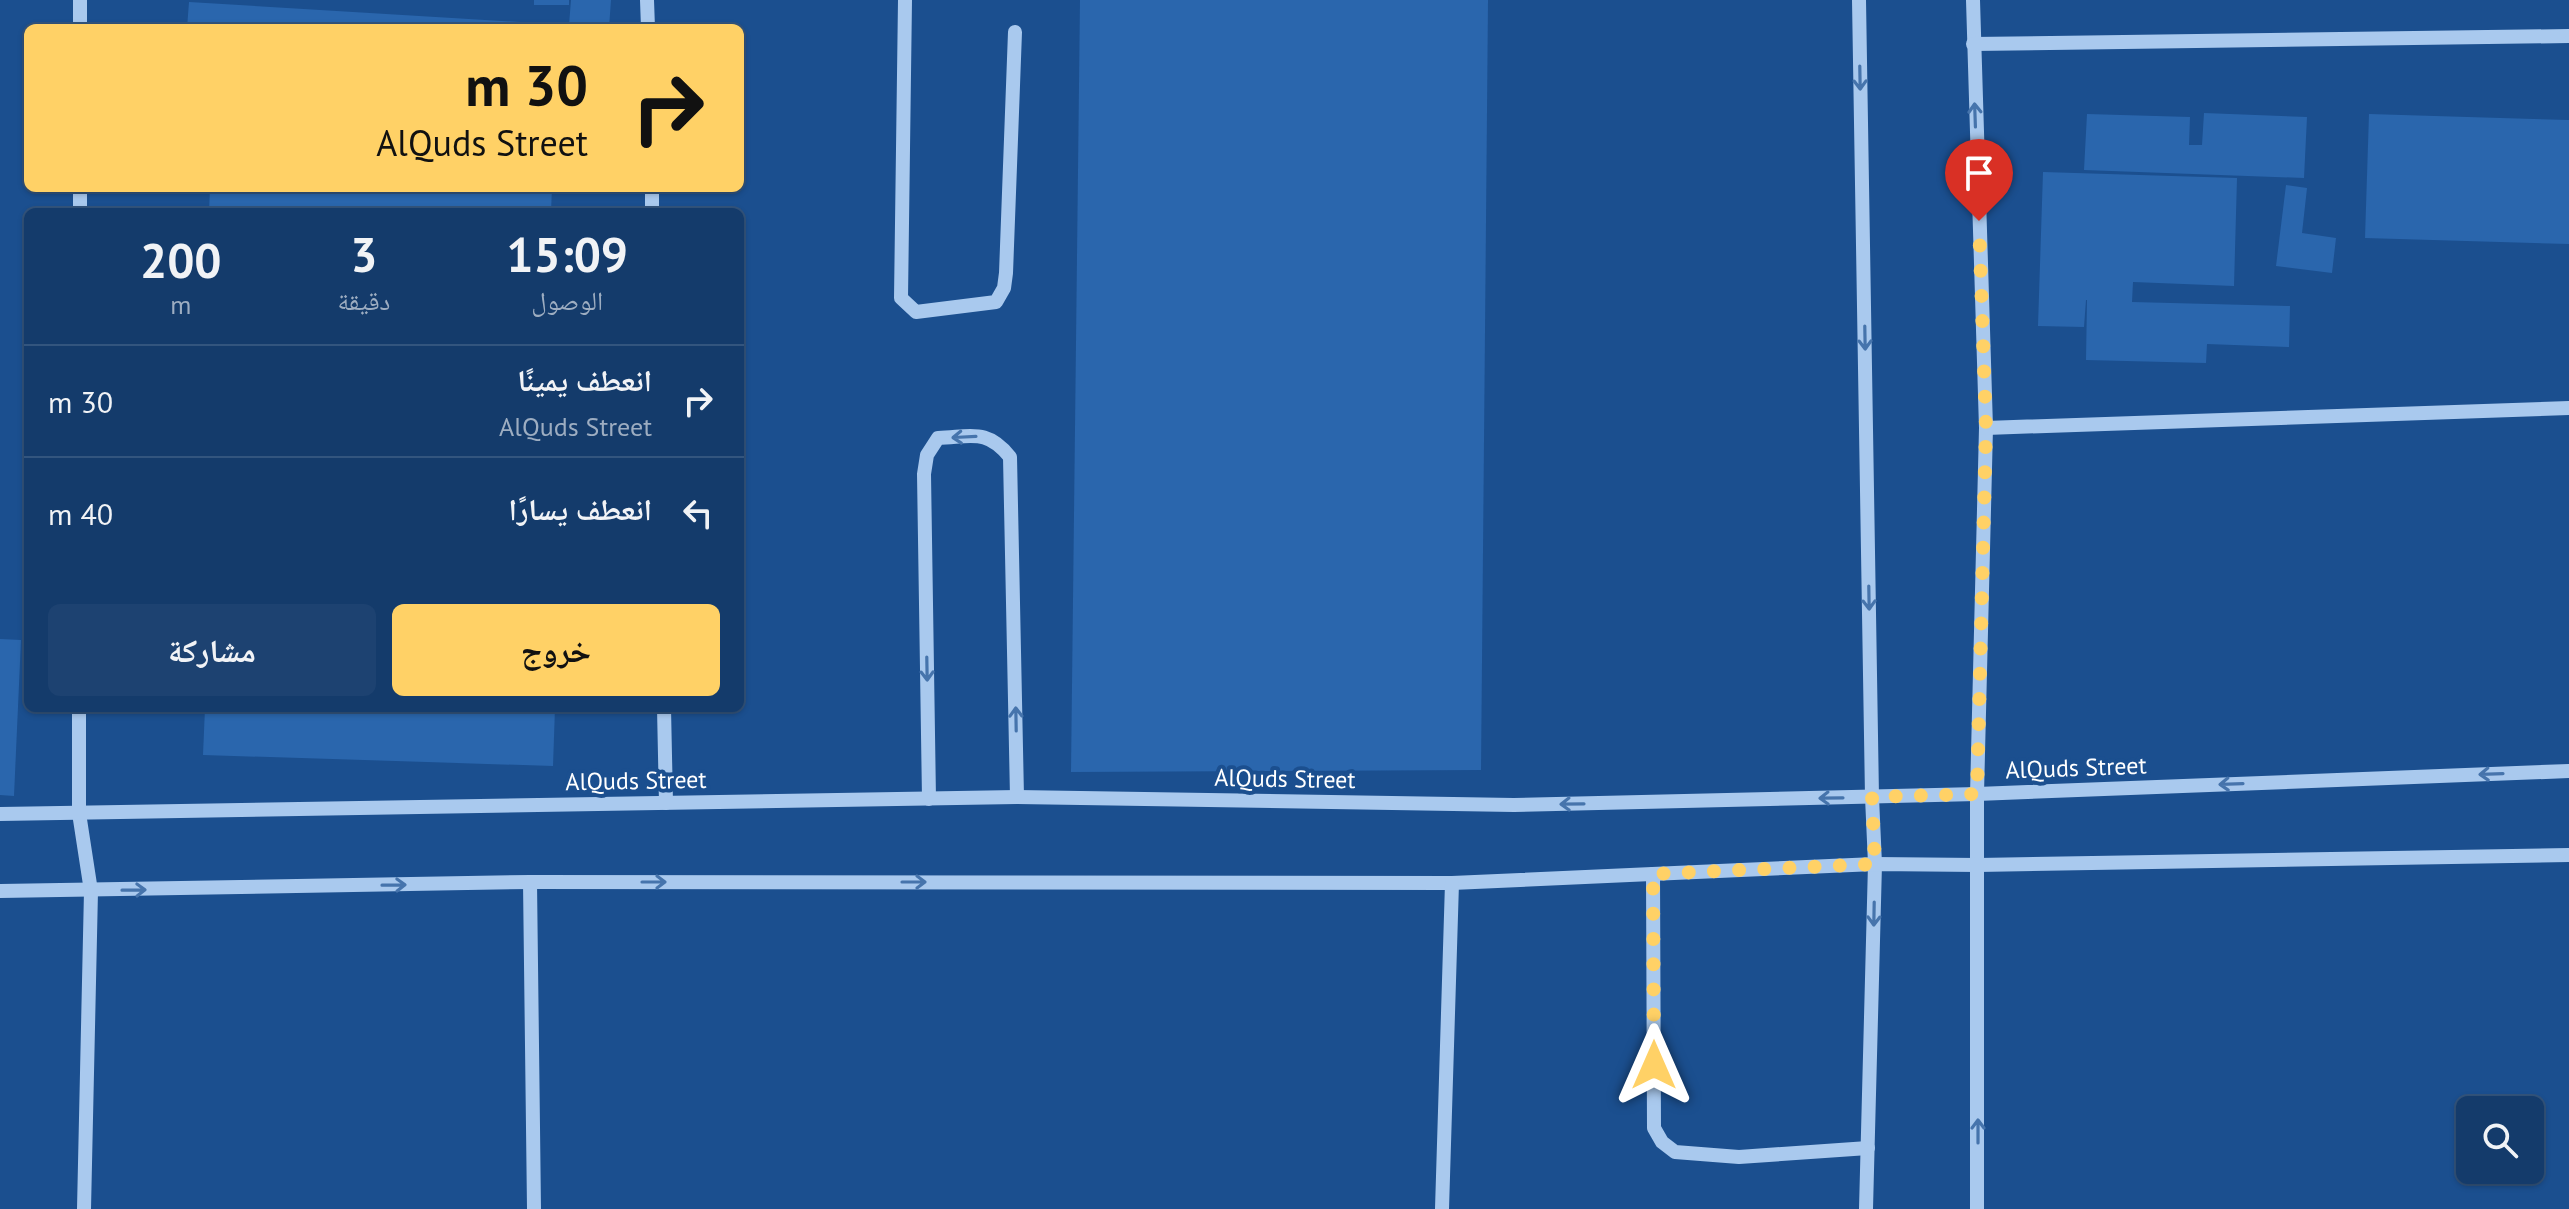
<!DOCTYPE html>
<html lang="ar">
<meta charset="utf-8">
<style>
body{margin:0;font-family:"PT Sans","Noto Naskh Arabic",sans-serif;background:#1d4271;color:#f1f3f6;direction:rtl;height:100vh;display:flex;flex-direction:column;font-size:30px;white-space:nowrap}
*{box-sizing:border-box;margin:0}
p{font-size:26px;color:#9dadc1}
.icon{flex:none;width:44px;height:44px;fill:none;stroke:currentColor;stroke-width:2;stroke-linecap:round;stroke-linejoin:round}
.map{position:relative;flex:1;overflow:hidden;direction:ltr}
.side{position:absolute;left:24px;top:208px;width:720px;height:504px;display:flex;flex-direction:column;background:#143b6b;border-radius:12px;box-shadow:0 2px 6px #0004,0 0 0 2px #33557e;direction:rtl}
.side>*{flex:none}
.guide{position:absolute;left:24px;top:24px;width:720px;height:168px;border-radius:12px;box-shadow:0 2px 6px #0004,0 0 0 2px #33557e;direction:rtl;background:#ffd166;color:#111;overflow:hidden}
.controls{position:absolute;left:2456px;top:1096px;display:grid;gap:16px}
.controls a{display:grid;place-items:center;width:88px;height:88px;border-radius:12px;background:#143b6b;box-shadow:0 2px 6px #0004,0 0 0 2px #33557e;font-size:40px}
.pin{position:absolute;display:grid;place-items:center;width:68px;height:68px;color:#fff;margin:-82px -34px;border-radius:50% 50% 50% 0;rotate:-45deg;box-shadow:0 0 8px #0007}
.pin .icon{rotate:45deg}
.me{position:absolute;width:88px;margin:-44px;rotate:0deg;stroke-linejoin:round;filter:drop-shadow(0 0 6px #0008)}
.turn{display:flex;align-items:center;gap:28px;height:168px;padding:0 24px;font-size:36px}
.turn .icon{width:104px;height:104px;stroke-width:2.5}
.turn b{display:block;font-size:56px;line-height:68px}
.eta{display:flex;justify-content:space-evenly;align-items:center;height:136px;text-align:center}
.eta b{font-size:48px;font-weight:700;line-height:56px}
.button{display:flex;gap:16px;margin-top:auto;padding:16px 24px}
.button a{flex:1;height:92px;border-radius:12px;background:#ffd166;color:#111;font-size:32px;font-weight:700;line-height:92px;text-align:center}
.button a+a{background:#1d4271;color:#f1f3f6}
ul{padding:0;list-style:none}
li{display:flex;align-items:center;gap:24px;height:112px;padding:0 24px;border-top:2px solid #33557e}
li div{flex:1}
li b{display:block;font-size:30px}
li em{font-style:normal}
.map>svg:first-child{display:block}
.building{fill:#2a66ad}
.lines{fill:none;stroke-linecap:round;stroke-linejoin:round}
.minor{stroke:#a9c9ee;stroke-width:14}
.oneway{stroke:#4674ac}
.route{stroke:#ffd166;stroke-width:14;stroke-dasharray:0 25.2}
.labels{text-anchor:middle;stroke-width:8;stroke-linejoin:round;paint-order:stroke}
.street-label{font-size:24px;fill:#fff;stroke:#1b4f8f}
</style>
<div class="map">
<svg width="2569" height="1209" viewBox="0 0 2569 1209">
<rect width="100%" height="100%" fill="#1b4f8f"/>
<g class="building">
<rect x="534" y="0" width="35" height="5"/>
<polygon points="571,0 611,0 609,28 187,28 189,2 569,25"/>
<polygon points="1080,0 1488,0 1481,770 1071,772"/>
<polygon points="2204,113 2307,117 2304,178 2084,170 2087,114 2190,117 2189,145 2202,145"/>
<polygon points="2369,114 2569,120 2569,244 2365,238"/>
<polygon points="2043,172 2237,178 2234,286 2133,282 2132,302 2290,306 2289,347 2207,344 2206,363 2086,360 2087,300 2086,300 2084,327 2038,326"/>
<polygon points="2286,185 2307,188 2302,233 2336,238 2332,273 2276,266"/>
<polygon points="210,188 552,188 551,212 209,212"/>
<polygon points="0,639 21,640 14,796 0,795"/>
<polygon points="205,708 555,708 553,766 203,755"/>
</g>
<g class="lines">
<g class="minor">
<polyline points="647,0 648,28"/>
<polyline points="905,0 901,298 916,312 996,302 1004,288 1006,273 1015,32"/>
<polyline points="1859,0 1872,797 1875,864 1866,1209"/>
<polyline points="1973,0 1986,428 1977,794 1977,1209"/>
<polyline points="80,28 80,0"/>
<polyline points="1973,44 2569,36"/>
<polyline points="652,188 652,212"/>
<polyline points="80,212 80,188"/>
<polyline points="1986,428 2569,408"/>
<polyline points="79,708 79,813 91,891 84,1209"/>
<polyline points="664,708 666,803"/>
<path d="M929 799 924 474 927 455 938 438C971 437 987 428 1010 457L1017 797"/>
<polyline points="0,814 1017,797 1514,805 1977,794 2569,771"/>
<polyline points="1653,874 1654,1128 1662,1142 1675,1152 1739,1157 1868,1148"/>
<polyline points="530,882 534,1209"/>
<polyline points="0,891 530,882 1452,883 1875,864 1978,865 2569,855"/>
<polyline points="1442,1209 1452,883"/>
</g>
</g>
<defs><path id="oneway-shaft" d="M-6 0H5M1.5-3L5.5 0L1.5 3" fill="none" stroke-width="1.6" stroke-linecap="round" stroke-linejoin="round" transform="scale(2)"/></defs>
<g class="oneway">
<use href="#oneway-shaft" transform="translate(1860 78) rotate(89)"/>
<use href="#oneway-shaft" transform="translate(1975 115) rotate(-92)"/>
<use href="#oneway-shaft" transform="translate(1865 338) rotate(89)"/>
<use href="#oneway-shaft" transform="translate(964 437) rotate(177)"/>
<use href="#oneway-shaft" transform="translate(1869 598) rotate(89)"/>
<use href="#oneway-shaft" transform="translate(927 669) rotate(89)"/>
<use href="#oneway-shaft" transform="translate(1016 719) rotate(-91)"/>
<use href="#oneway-shaft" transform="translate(2491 774) rotate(178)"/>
<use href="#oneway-shaft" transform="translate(2231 784) rotate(178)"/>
<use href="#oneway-shaft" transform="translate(1831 798) rotate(179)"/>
<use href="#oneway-shaft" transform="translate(1572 804) rotate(179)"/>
<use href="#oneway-shaft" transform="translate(654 882)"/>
<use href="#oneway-shaft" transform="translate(914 882)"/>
<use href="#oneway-shaft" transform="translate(394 885) rotate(-1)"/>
<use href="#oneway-shaft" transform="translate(134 890) rotate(-1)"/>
<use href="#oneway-shaft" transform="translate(1874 914) rotate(91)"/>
<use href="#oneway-shaft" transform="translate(1978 1131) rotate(-90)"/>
</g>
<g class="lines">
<polyline class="route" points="1654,1065 1653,874 1875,864 1872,797 1977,794 1986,428 1979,221"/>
</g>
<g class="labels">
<g class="street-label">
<text transform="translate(2076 768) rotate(-2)" y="8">AlQuds Street</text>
<text transform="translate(1285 779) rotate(1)" y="8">AlQuds Street</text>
<text transform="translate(636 781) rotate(-1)" y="8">AlQuds Street</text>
</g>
</g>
</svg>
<div class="controls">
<a><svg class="icon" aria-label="search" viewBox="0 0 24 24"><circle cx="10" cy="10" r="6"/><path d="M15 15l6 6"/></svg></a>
</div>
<div class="pin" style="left:1979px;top:221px;background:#d93025"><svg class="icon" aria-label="arrive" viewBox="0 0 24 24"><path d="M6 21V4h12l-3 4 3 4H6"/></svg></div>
<svg class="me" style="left:1654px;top:1065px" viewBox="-20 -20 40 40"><path d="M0-17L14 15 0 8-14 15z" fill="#ffd166" stroke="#fff" stroke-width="4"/></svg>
<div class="guide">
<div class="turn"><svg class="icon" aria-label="right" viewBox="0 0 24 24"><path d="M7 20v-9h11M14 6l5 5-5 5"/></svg><div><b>30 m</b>AlQuds Street</div></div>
</div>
<section class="side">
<div class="eta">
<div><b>15:09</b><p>الوصول</p></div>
<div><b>3</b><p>دقيقة</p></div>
<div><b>200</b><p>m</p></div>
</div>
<ul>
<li><svg class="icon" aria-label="right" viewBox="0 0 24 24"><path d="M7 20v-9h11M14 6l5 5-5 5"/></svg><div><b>انعطف يمينًا</b><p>AlQuds Street</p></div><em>30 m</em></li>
<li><svg class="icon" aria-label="left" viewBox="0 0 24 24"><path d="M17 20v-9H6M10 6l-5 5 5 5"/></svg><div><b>انعطف يسارًا</b></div><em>40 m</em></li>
</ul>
<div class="button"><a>خروج</a><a>مشاركة</a></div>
</section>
</div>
